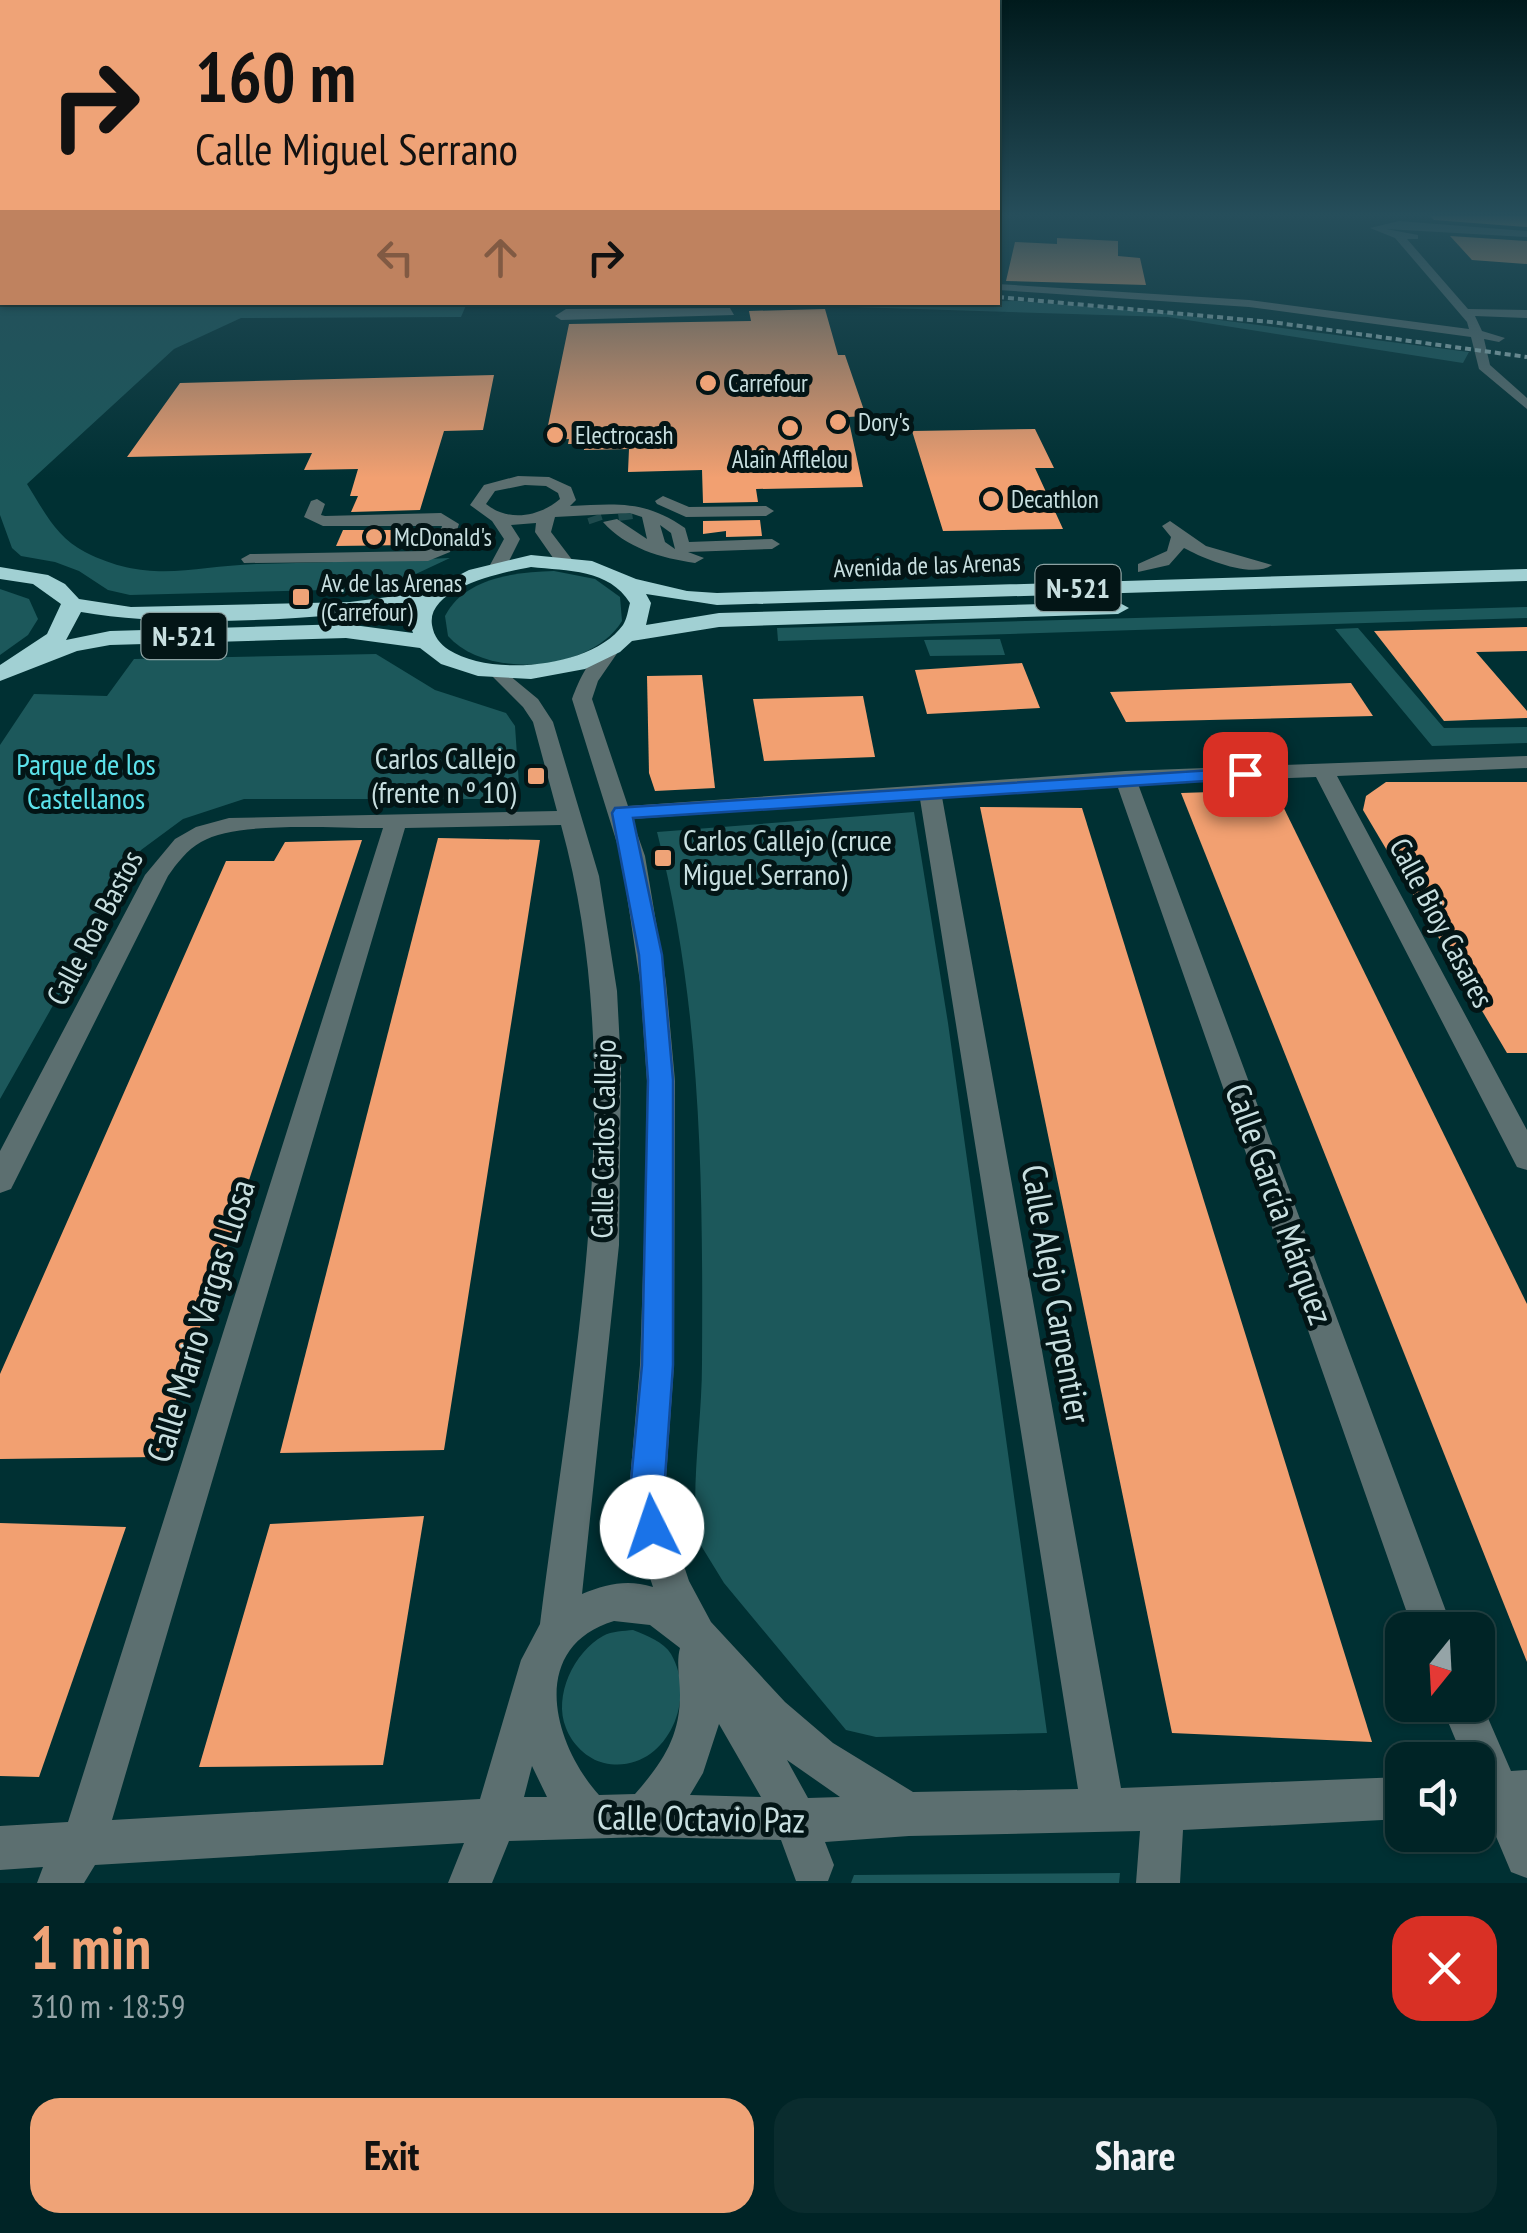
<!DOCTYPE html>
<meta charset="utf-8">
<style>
body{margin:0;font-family:"PT Sans Narrow",sans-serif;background:#0a2c2e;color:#f1f3f6;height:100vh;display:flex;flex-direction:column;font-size:38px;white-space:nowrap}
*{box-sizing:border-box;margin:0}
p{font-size:32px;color:#95a4a7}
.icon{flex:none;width:55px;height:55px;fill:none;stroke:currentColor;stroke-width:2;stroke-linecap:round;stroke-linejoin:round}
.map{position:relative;height:1883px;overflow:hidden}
.details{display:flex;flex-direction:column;background:#002426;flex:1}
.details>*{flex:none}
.guide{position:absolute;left:0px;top:0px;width:1000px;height:305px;box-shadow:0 2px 8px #0004,0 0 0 2px #224143;background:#efa377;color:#111;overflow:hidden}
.needle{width:65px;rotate:198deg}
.buttons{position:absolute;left:1385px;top:1612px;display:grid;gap:20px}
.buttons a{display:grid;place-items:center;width:110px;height:110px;border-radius:20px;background:#002426;box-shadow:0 2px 8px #0004,0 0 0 2px #224143;font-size:50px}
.pin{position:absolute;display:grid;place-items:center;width:85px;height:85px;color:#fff;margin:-42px;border-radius:20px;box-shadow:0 5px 15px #0006}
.me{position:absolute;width:110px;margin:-55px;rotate:356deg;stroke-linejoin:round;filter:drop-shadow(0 0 8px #0008)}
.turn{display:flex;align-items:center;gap:35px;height:210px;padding:0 30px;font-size:45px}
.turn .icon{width:130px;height:130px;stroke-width:2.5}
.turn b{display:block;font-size:70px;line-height:85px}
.lanes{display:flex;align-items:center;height:95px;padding:0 30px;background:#0003;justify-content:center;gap:50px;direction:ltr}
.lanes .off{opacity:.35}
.round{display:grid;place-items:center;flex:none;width:105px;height:105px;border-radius:30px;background:#0a2c2e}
.overview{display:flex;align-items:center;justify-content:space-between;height:170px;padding:0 30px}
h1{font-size:60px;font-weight:700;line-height:75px;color:#efa377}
.primary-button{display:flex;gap:20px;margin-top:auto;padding:20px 30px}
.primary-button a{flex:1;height:115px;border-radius:30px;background:#efa377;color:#111;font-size:40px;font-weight:700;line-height:115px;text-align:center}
.primary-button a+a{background:#0a2c2e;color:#f1f3f6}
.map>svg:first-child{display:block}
.green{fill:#1c585b}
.building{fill:#f2a071}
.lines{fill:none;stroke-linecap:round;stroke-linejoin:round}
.minor-tunnel{stroke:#1e4a4d;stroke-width:14;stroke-dasharray:14 8;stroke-linecap:butt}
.minor{fill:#5c6f70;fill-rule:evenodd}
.highway{fill:#a1d0d3;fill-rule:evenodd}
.rail{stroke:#9fbbbd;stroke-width:4;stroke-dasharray:6 4;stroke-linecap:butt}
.route{fill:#1a73e8;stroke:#114b97;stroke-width:2.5}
.poi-dot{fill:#efa377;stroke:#031516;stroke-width:4}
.labels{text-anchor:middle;stroke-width:10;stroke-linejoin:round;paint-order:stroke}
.far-poi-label{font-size:25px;fill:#c8dfe0;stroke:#031516;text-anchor:start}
.far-street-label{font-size:25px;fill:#c8dfe0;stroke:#031516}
.shield{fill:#031516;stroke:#8da2a3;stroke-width:2.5}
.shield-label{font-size:28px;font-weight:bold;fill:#c8dfe0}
.poi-label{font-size:30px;fill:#c8dfe0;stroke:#031516;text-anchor:end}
.park-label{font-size:30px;fill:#5ce2eb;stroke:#031516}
.street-label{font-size:30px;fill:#c8dfe0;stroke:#031516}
.near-street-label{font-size:35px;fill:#c8dfe0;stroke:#031516}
</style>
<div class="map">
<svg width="1527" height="1883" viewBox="0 0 1527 1883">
<rect width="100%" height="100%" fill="#003033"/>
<g class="green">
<path d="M0 252 2 302 467 303 461 317 241 318 174 349 27 484C44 511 56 537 85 552 150 585 192 566 258 564 322 562 386 561 450 558L403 580 365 589 130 595 108 590 79 571 55 562 21 556 12 548 0 515Z"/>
<polygon points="1019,301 1165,313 1469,352 1463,363 1168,317 728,303"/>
<path d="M554 571 595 579 620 597 622 621C591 672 487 680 448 636L445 616C464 578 515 572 554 571Z"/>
<polygon points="0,589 29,599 38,619 28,635 0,655"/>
<polygon points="1527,607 1527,618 778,641 777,628"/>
<polygon points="1358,628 1444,728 1527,727 1527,743 1432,746 1335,629"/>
<polygon points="1000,639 1005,655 930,656 924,640"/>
<polygon points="376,654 435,690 506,713 515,726 520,799 244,799 183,819 141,850 0,1099 0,745 34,694 107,696 134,659"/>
<path d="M914 812 948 1023 1047 1733 876 1737 846 1730 724 1583 697 1539C691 1481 702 1422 702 1363 703 1184 702 1006 657 832Z"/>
<path d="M633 1630C646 1635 664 1642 671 1654 699 1702 663 1776 604 1763 587 1759 572 1744 566 1728 553 1696 574 1652 603 1636 612 1631 624 1631 633 1630Z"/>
<polygon points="1120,1873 1119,1883 851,1883 854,1875"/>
</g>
<g class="building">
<polygon points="1429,215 1527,215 1527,227 1434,220"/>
<polygon points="1450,236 1527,241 1527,264 1472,260"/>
<polygon points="1057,238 1118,241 1118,256 1140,258 1146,285 1006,281 1015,242 1057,244"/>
<polygon points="825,309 838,355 845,355 866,416 848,417 863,487 756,489 758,502 703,503 702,470 628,472 629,449 584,450 584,444 568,444 569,439 545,440 569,324 751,321 749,311"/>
<polygon points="494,375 483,430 444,431 420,510 351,512 358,496 350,496 358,469 304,470 312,453 127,457 180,383"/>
<polygon points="1035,429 1054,468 1035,468 1063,529 943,531 912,431"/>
<polygon points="760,520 762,536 726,537 726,531 703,534 703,521"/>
<polygon points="343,530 414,530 410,545 336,546"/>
<polygon points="1527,627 1527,651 1476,652 1527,711 1527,718 1444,721 1374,631"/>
<polygon points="1022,663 1040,708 927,714 915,670"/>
<polygon points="702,675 715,788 655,791 649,773 647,676"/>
<polygon points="1351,683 1373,716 1126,722 1110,692"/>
<polygon points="863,696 875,757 764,761 753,699"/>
<polygon points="1386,782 1527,782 1527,1053 1507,1053 1363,810 1366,796"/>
<polygon points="1275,790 1527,1304 1527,1662 1181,793"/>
<polygon points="980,807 1082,808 1372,1742 1172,1733"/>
<polygon points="438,838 540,840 444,1450 280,1453"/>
<polygon points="362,840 157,1457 0,1459 0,1374 226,861 274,861 285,842"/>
<polygon points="424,1516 383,1765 199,1767 270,1524"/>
<polygon points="0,1523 126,1527 39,1777 0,1776"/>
</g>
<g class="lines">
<g class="minor-tunnel">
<polyline points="625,513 626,520"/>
<polyline points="594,516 596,522"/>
</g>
<g class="minor">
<polygon points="1399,221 1527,231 1527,237 1386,229 1418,235 1418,239 1407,239 1468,309 1527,310 1527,318 1475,316 1482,331 1505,338 1499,342 1484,339 1490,365 1527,398 1527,409 1479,369 1471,337 1249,307 998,290 998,284 1249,300 1469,329 1467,322 1395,238 1370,228"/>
<polygon points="730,308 734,315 561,320 555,316 566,309"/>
<path d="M518 476 549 477 571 487 576 500 570 506C617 504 645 500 685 528L689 542 772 539 780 544 772 549 688 552 704 558 695 563C661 558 626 548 603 522L617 519 647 539 642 517 630 513 555 517 551 532 573 561 570 565H558L535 532 536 523 511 525 520 539 505 569H493L490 565 504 539 492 521 470 505 484 485ZM525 485 546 486 558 493 560 499C539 517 508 522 486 504L495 491ZM660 525 671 533 675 549 665 542Z"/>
<polygon points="663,496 689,507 766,506 774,511 766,516 686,517 657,504 655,501"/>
<polygon points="317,499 325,504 321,515 325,516 441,513 459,524 450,552 428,561 244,563 241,559 250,554 425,551 436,545 442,526 323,526 304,517 311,501"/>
<path d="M1170 521 1206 546 1272 565C1252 579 1204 559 1184 548L1169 565 1138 572V564L1167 551 1171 537 1162 526Z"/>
<path d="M609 646 618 652 598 681 592 699 628 806 1125 771 1527 756V768L1337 776 1527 1130V1170L1517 1167 1316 777 1138 784 1453 1630H1413L1117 785 942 797 1121 1788 1402 1777V1819L1183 1830 1180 1883H1136L1140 1831 909 1836 825 1842 834 1865 828 1881H796L781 1840 645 1837 509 1841 492 1883H448L464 1843 95 1865 84 1883H37L43 1867 0 1870V1826L68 1822 383 828C337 829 238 820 201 842 187 850 177 863 168 876L11 1189 0 1193V1151L145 875 175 839 196 827 229 818 557 811 533 722 523 707 488 672 498 666 538 699 553 722 599 876 617 991 621 1067 619 1245 582 1594C607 1584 627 1579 653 1587L633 1527 629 1492 640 1365 646 1182 647 1081 640 982 621 856 572 699C579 680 590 655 609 646ZM920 799 1078 1789 913 1792 833 1743 785 1702 711 1622 689 1581 671 1527 665 1492 674 1365 675 1081 666 982 645 856 632 819ZM561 825C632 1081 572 1365 540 1624L521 1660 480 1799 112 1820 405 828ZM614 1621 650 1625 680 1648C676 1662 680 1680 680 1695 680 1737 662 1763 635 1794L599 1795C552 1743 528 1647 614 1621ZM719 1724 761 1797 690 1795 703 1773ZM787 1760 840 1797 808 1798ZM532 1766 547 1797H524Z"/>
<polygon points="1478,1695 1511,1771 1527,1770 1527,1878 1511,1872 1487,1815 1478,1815 1478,1760 1464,1760 1441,1705 1478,1705"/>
</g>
<path class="highway" d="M531 555 592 561 636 579 687 591 717 593 1527 569V581L717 605 646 594 651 603 646 625 719 613 1118 602 1129 608 1118 614 719 627 632 641 620 652 585 669 531 679 478 676 441 664 420 648 346 638 110 645 77 651 0 681V665L47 634 61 604 33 584 0 579V567L48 575 65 584 79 599 131 607 350 602 426 592 469 570ZM531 567C568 571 609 569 630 603 628 610 627 619 623 625 592 668 491 677 449 650 440 644 434 637 432 625 426 588 504 572 531 567ZM414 607 409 622 413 633 346 624 110 631 66 640 81 612C180 629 313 619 414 607Z"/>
<polyline class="rail" points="998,297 1271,322 1527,357"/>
</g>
<linearGradient id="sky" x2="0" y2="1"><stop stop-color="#001a1c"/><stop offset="0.45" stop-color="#264e5b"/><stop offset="1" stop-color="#264e5b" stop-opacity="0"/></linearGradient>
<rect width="1527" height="478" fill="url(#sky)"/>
<polygon class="route" points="1245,768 1255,774 1252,778 633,818 662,955 673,1080 673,1365 664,1492 669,1527 664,1539 652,1544 640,1539 630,1492 642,1365 648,1080 639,955 612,813 615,808"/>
<g class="poi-dot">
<circle cx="708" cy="383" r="10"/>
<circle cx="838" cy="422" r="10"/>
<circle cx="790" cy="428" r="10"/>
<circle cx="555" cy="435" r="10"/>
<circle cx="991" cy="499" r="10"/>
<circle cx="374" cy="537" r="10"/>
<rect x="291" y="587" width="20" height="20" rx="5"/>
<rect x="526" y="766" width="20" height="20" rx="5"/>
<rect x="653" y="848" width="20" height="20" rx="5"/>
</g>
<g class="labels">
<g class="far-poi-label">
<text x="728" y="392">Carrefour</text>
<text x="858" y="431">Dory's</text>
<text x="575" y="444">Electrocash</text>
<text x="790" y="468" text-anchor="middle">Alain Afflelou</text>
<text x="1011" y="508">Decathlon</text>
<text x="394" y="546">McDonald's</text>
<text x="321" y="592">Av. de las Arenas<tspan x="321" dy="29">(Carrefour)</tspan></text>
</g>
<g class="far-street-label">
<text transform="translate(927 565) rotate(-2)" y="9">Avenida de las Arenas</text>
</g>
<g class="shield">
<rect x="1035.5" y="565" width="85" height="46" rx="8"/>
<rect x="141.5" y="613" width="85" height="46" rx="8"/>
</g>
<g class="shield-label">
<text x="1078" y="598">N-521</text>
<text x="184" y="646">N-521</text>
</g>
<g class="poi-label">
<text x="516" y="769">Carlos Callejo<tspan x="516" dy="34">(frente n º 10)</tspan></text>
<text x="683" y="851" text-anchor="start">Carlos Callejo (cruce<tspan x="683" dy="34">Miguel Serrano)</tspan></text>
</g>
<g class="park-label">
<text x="86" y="775">Parque de los<tspan x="86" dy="34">Castellanos</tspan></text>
</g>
<g class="street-label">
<text transform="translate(1441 923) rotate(62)" y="10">Calle Bioy Casares</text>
<text transform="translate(95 928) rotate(-62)" y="10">Calle Roa Bastos</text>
<text transform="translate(604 1139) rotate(-89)" y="10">Calle Carlos Callejo</text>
</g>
<g class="near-street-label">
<text transform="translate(1279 1204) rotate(70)" y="12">Calle García Márquez</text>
<text transform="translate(1056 1294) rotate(80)" y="12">Calle Alejo Carpentier</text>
<text transform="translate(201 1321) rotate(-73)" y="12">Calle Mario Vargas Llosa</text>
<text transform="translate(701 1819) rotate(1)" y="12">Calle Octavio Paz</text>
</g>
</g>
</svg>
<div class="buttons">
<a><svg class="needle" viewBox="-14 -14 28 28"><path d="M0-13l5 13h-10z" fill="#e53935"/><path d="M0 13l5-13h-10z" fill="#95a4a7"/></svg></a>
<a><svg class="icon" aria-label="sound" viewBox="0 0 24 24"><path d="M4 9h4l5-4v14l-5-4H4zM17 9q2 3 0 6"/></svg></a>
</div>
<div class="pin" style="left:1245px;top:774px;background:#d93025"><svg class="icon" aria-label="arrive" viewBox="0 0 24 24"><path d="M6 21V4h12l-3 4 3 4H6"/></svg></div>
<svg class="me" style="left:652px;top:1527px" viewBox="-20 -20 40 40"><circle r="19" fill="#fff"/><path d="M0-13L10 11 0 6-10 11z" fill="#1a73e8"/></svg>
<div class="guide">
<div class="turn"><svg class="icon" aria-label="right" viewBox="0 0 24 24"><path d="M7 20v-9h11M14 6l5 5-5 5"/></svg><div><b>160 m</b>Calle Miguel Serrano</div></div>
<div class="lanes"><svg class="icon off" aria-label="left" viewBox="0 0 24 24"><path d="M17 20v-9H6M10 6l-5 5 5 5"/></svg><svg class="icon off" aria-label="ahead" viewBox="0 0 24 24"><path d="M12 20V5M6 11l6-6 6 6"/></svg><svg class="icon" aria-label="right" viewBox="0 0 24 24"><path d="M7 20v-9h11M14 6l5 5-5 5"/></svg></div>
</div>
</div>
<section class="details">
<div class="overview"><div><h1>1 min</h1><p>310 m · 18:59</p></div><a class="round" style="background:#d93025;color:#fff"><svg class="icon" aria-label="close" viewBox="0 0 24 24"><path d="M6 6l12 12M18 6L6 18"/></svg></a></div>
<div class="primary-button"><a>Exit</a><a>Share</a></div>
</section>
